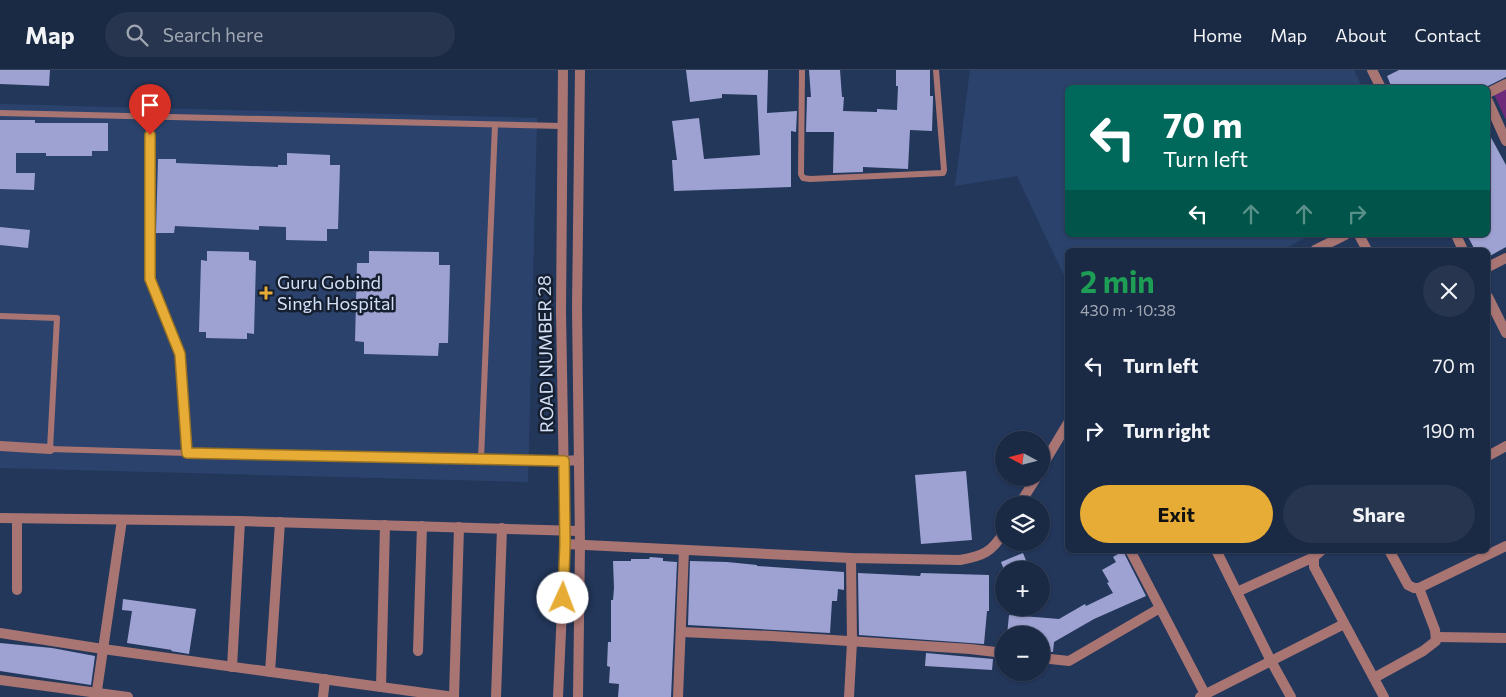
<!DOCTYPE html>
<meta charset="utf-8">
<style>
body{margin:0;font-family:Commissioner,sans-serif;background:#27354f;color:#f1f3f6;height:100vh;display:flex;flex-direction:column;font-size:19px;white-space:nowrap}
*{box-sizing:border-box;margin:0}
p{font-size:16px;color:#9fa6b2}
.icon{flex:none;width:28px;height:28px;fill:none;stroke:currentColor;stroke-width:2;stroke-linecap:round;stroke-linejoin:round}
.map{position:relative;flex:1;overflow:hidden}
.panel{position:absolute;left:1065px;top:178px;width:425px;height:305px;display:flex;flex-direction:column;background:#1a2944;border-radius:8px;box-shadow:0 1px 4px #0004,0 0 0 1px #38455d}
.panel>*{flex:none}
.hud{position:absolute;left:1065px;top:15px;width:425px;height:152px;border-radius:8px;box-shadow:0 1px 4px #0004,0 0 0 1px #38455d;background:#00695c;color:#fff;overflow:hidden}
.needle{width:32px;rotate:277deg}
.fabs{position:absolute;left:995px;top:361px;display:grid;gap:10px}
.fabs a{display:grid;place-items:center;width:55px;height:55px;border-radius:50%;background:#1a2944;box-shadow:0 1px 4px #0004,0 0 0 1px #38455d;font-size:25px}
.pin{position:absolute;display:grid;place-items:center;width:42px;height:42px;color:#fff;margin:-51px -21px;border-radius:50% 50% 50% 0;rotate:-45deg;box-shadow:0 0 5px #0007}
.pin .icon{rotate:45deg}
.me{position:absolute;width:55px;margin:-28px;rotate:2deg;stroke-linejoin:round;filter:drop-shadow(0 0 4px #0008)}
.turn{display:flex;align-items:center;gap:18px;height:105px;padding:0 15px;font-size:22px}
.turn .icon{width:65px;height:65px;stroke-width:2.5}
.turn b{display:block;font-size:35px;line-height:42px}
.lanes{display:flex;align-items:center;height:48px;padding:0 15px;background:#0003;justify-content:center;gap:25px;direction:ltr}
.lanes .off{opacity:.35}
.round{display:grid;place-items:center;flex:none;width:52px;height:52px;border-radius:26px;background:#27354f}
.overview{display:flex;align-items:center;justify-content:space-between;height:85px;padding:0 15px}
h1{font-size:30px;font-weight:700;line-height:38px;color:#1e9e55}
.cta{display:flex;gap:10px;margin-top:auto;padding:10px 15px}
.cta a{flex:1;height:58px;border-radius:30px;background:#e6ac36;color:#111;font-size:20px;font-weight:700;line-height:58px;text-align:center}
.cta a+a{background:#27354f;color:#f1f3f6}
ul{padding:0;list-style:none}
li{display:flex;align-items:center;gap:15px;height:65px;padding:0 15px}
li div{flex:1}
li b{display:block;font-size:19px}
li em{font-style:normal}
header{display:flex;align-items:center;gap:30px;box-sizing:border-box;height:70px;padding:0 25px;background:#1a2944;border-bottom:1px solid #38455d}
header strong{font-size:24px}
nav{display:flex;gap:28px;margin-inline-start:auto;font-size:18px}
.search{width:350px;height:45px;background:#27354f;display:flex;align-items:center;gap:12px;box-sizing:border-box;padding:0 18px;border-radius:28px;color:#9fa6b2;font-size:19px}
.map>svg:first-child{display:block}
.built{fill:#2b436c}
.green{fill:#6d2a7a}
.building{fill:#9ea2d2}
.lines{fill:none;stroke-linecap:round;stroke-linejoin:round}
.service{stroke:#a97573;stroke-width:6}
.minor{stroke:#a97573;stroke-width:10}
.tertiary{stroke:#a97573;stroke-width:10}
.route-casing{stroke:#967023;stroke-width:12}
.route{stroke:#e6ac36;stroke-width:9}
.poi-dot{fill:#e6ac36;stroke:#161f2f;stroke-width:2}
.labels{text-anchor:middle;stroke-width:5;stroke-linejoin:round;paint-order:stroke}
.poi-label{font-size:18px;fill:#d2e0f7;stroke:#161f2f;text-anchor:start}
.street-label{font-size:18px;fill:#d2e0f7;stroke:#161f2f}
</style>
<header>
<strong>Map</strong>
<div class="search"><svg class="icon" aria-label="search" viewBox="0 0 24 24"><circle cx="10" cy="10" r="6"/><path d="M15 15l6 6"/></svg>Search here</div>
<nav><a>Home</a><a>Map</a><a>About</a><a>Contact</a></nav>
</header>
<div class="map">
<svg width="1506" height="627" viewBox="0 0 1506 627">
<rect width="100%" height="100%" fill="#23375b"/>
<g class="built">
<polygon points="970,0 1354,0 1362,17 1068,18 1068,165 1311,165 1282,180 1068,180 1067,212 1017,106 955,116"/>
<polygon points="0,34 537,48 528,412 0,398"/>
</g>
<polygon class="green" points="1506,15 1506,50 1493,22"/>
<g class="building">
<polygon points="0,0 50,0 49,16 0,14"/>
<polygon points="686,0 768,0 767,43 797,41 796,62 791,61 791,117 674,121 672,90 677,90 672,51 699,48 704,89 760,85 757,25 722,24 722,28 690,32"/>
<polygon points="809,0 840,0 842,27 844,27 843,41 877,42 877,39 897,40 898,16 896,16 896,0 930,0 930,26 933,26 933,30 932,61 910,60 908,99 863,97 863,102 833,103 834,62 806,62 807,27 811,27"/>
<polygon points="1399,0 1506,0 1506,7 1484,18 1392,18 1387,6"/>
<polygon points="0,50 35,50 35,53 108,53 108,81 92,81 92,86 46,86 46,83 16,83 16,103 35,103 34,120 0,119"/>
<polygon points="1488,62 1506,95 1506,177 1488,187 1488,180 1475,180 1467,165 1488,165"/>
<polygon points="287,83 330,85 330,95 340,95 338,159 327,159 327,171 286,170 286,157 259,156 259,160 175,156 174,163 156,163 158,89 176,89 176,93 278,97 278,95 287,95"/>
<polygon points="0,157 30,160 28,178 0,175"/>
<polygon points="207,181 249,182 249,190 256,191 254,264 247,263 247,269 206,268 206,262 199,262 201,190 207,191"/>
<polygon points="369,181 439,182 439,195 450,195 448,273 439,273 438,286 364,284 364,272 355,271 357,193 369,193"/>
<polygon points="966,401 972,470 921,474 915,405"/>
<polygon points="1123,481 1146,526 1094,549 1054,572 1053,582 1041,581 1041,565 1007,565 1009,545 1059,549 1085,534 1086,536 1113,523 1107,513 1109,512 1102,500 1116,492 1113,487"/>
<polygon points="1023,483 1029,498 1024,500 1004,500 1001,492"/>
<polygon points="650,487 663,488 663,491 677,492 671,627 618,627 619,614 609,613 610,597 607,596 608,572 611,572 611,530 613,530 614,518 613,491 631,491 631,489 649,489"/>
<polygon points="690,491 727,492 757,495 757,496 844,502 844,520 838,519 837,531 832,531 830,563 688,555"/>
<polygon points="858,503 920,506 921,503 989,505 989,541 987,541 984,574 859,565"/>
<polygon points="123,529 196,539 189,584 171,581 172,580 127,573 132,541 122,540"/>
<polygon points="0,573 52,578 95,586 91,615 0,601"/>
<polygon points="926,583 993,589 992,600 925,596"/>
</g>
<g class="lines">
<g class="service">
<polyline points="802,0 801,104 803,108 810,109 943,103 944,100 936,0"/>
<polyline points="0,43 562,56"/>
<polyline points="151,47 150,209 181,284 187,383"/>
<polyline points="0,246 57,248 50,379 187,383 564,391"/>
<polyline points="481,389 495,55"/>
</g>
<g class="minor">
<polyline points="1372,0 1381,18"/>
<polyline points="1488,23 1506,14"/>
<polyline points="1488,31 1506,71"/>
<polyline points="1359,165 1367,180"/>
<polyline points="1456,165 1463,180"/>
<polyline points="1315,180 1345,165"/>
<polyline points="1488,197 1506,188"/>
<polyline points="1488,227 1506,263"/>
<polyline points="0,376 50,379"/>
<polyline points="1488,386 1506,376"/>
<polyline points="564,391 579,390"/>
<polyline points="1041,398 1068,353"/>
<polyline points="1019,435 1036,408"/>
<polyline points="0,448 240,451 579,461"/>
<path d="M565 474 851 488 960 490C983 486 992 482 1004 462"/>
<polyline points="1130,480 1205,624"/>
<polyline points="1216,480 1271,591 1291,627"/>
<polyline points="1322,480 1314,487 1314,497 1384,627"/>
<polyline points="1389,480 1408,515 1414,518 1419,518 1506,476"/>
<polyline points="17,520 17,449"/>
<polyline points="1237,522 1314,487"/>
<polyline points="682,562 772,566 970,579 1004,583"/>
<polyline points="1437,567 1506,568"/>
<polyline points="418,581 422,456"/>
<polyline points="1041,588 1069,591 1160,538"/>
<polyline points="232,597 240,451"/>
<polyline points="270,602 280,452"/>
<polyline points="1374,608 1423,581 1436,571 1435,560 1419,518"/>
<polyline points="0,610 128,627"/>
<polyline points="381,617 385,455"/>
<polyline points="96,627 122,450"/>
<polyline points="323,627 325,609"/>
<polyline points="454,627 459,457"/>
<polyline points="496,627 502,458"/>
<polyline points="678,627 684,480"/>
<polyline points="849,627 852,572 851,488"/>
<polyline points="1200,627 1344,554"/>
</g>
<g class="tertiary">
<polyline points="0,563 103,579 454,627"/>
<polyline points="558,627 565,474 561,242 563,0"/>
<polyline points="578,627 580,474 577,238 580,0"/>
</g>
</g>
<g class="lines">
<defs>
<polyline id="route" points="150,65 150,209 180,284 187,383 564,391 565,474 563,528"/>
</defs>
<use href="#route" class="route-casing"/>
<use href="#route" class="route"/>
</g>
<path class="poi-dot" d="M263.5 215.5h5v5h5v5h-5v5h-5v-5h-5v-5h5z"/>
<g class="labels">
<g class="poi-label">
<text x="277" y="219">Guru Gobind<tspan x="277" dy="21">Singh Hospital</tspan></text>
</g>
<g class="street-label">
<text transform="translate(546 284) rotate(-91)" y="6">ROAD NUMBER 28</text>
</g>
</g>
</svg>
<div class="fabs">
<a><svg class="needle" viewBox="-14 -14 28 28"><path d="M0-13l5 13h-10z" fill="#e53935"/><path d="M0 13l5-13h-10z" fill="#9fa6b2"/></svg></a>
<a><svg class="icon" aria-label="layers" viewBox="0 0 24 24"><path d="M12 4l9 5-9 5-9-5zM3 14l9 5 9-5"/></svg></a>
<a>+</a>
<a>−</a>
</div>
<div class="pin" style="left:150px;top:65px;background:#d93025"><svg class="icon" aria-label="arrive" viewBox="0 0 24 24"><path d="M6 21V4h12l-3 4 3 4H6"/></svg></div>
<svg class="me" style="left:563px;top:528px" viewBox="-20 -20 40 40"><circle r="19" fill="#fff"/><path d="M0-13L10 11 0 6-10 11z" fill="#e6ac36"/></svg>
<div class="hud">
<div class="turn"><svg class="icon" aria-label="left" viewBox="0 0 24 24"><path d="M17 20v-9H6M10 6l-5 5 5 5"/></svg><div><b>70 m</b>Turn left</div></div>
<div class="lanes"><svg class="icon" aria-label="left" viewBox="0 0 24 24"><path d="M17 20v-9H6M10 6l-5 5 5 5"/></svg><svg class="icon off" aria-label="ahead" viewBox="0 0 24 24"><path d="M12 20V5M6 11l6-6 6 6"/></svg><svg class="icon off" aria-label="ahead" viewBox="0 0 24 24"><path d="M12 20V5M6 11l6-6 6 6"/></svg><svg class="icon off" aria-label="right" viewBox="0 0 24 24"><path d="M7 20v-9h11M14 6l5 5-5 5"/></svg></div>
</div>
<section class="panel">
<div class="overview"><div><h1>2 min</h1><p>430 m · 10:38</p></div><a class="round"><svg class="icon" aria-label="close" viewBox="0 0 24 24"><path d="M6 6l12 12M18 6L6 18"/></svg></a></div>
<ul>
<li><svg class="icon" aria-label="left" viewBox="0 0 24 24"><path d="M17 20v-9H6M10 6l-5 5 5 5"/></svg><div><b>Turn left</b></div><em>70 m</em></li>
<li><svg class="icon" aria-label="right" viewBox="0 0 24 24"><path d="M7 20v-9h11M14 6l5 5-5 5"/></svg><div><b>Turn right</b></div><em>190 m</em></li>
</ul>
<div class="cta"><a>Exit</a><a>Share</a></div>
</section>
</div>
